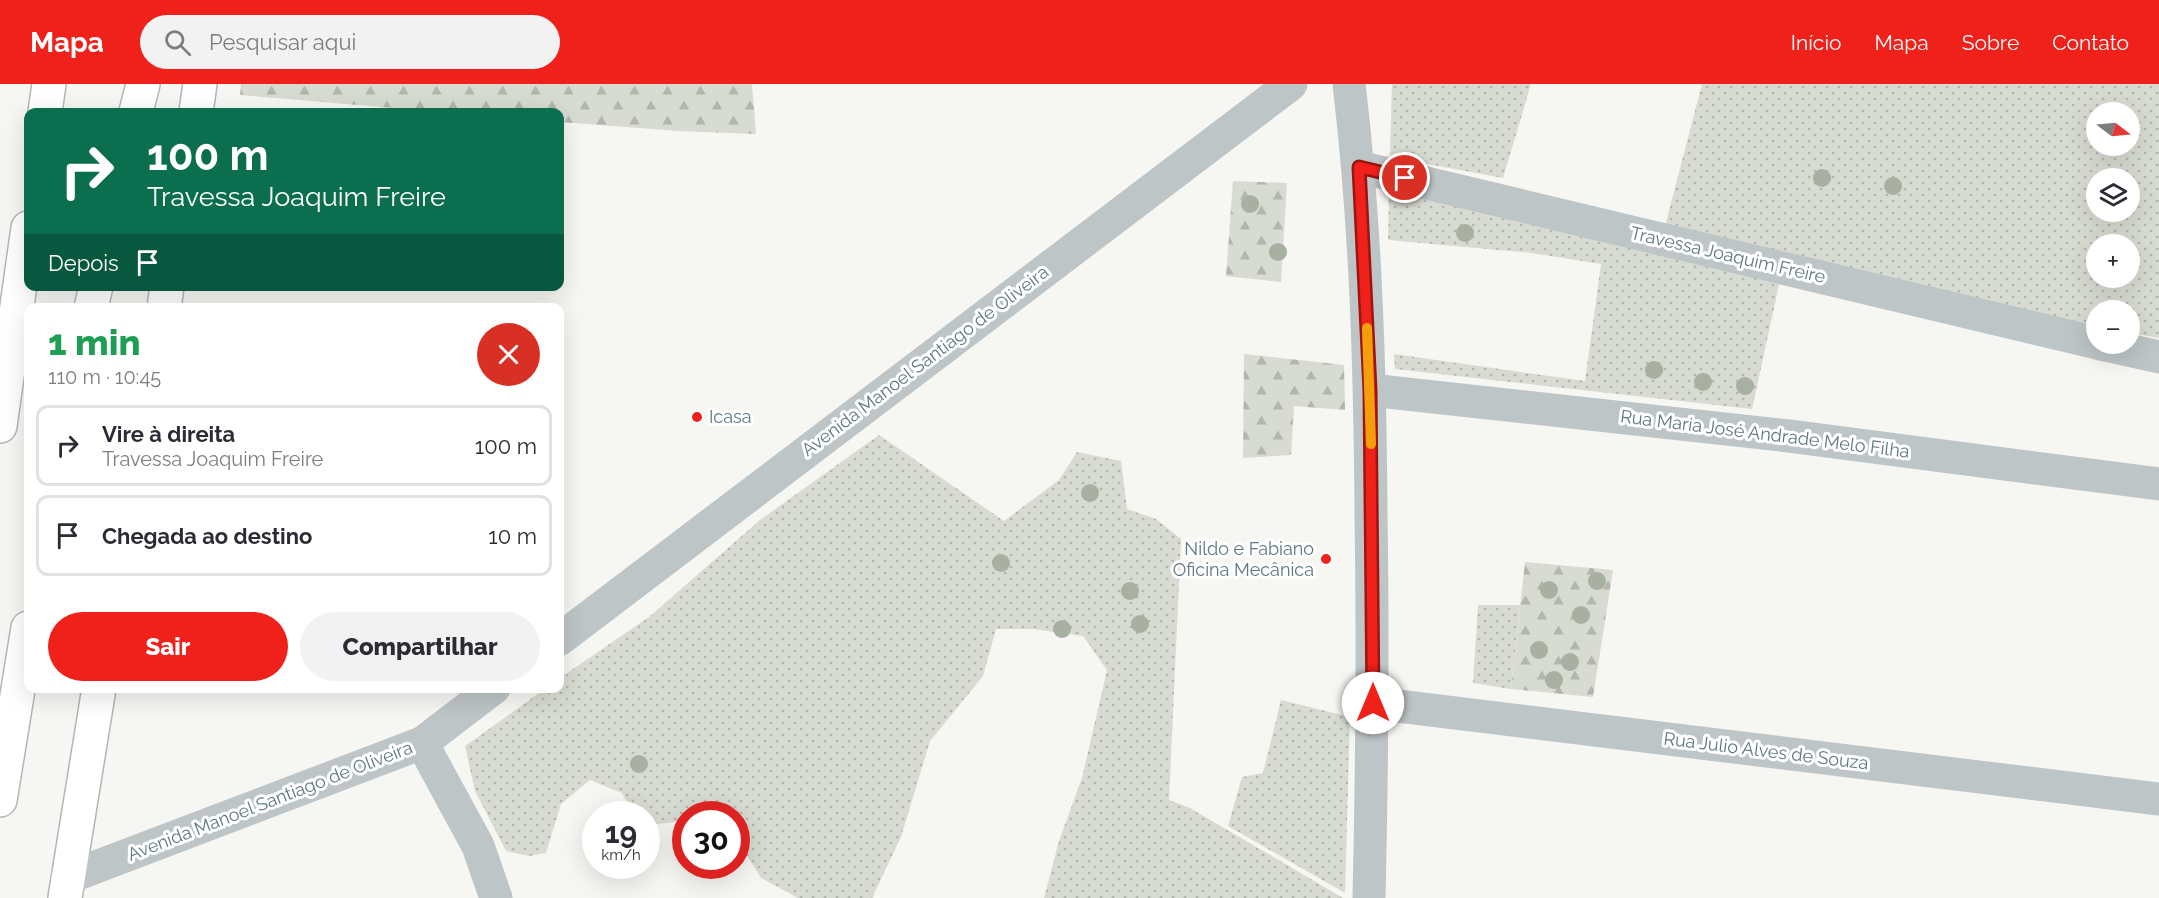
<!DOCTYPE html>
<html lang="pt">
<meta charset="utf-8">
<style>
body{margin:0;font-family:Raleway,sans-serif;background:#f2f2f3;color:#2b2b33;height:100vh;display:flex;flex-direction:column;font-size:22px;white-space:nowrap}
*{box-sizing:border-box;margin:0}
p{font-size:20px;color:#7c7c81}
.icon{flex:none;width:33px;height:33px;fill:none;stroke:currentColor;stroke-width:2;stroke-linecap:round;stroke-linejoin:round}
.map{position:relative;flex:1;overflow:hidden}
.sheet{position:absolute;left:24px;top:219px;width:540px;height:390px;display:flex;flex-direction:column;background:#fff;border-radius:12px;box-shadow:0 6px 24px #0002}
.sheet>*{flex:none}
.guide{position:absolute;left:24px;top:24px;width:540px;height:183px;border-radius:12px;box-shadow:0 6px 24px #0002;background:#0b6e4f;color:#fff;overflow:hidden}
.needle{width:39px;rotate:106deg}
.tools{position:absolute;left:2086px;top:18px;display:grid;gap:12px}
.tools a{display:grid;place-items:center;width:54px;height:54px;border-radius:50%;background:#fff;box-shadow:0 6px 24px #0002;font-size:30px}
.speed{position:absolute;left:582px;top:717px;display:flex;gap:12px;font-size:30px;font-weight:700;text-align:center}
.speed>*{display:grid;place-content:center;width:78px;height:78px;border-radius:50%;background:#fff;box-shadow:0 6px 24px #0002;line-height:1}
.speed small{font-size:15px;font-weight:400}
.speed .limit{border:9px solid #d22;background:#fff;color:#111}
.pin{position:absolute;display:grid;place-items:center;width:51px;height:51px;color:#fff;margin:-26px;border:3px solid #fff;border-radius:50%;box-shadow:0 2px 6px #0007}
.me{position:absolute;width:66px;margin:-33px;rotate:0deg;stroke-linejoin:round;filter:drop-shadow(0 0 4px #0008)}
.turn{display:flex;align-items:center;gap:21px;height:126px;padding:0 24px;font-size:27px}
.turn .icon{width:78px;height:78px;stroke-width:2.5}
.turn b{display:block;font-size:42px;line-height:51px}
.then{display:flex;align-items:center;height:57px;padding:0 24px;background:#0003;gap:12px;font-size:22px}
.round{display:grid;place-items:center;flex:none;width:63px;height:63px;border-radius:32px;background:#f2f2f3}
.summary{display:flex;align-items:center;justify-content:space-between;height:102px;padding:0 24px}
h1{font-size:36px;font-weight:800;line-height:45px;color:#1e9e55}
.primary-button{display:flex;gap:12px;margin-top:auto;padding:12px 24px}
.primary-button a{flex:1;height:69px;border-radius:36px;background:#ef211a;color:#fff;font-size:24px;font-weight:800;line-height:69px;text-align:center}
.primary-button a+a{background:#f2f2f3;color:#2b2b33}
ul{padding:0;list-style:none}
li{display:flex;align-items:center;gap:18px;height:81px;margin:0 12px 9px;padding:0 12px;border:3px solid #e1e1e2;border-radius:12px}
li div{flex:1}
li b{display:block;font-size:22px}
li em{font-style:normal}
header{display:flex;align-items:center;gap:36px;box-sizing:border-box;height:84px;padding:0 30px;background:#ef211a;color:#fff}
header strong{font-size:28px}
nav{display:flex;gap:33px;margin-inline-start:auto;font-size:21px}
.search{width:420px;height:54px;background:#f2f2f3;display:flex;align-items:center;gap:15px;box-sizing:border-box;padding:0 21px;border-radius:33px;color:#7c7c81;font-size:22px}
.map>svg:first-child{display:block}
.grass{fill:url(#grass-dots);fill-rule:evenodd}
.forest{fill:url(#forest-firs)}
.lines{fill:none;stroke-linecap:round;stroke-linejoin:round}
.major-casing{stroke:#afb7ba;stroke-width:36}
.highway-casing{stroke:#b1b8ba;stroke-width:36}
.minor{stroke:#bec5c7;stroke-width:33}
.major{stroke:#fff;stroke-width:33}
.highway{stroke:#fff;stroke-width:33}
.tree{fill:#a8b0a1}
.route-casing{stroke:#9b1511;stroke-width:15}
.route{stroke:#ef211a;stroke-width:10}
.slow{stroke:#f59e0b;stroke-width:10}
.poi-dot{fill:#ef211a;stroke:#fff;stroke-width:2}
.labels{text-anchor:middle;stroke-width:6;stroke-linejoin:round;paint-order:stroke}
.street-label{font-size:18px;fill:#5f7880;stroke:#fff}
.poi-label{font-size:18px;fill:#5f7880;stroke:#fff;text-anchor:start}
</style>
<header>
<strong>Mapa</strong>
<div class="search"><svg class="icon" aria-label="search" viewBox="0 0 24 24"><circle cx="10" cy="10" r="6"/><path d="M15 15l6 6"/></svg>Pesquisar aqui</div>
<nav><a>Início</a><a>Mapa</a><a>Sobre</a><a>Contato</a></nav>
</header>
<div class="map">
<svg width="2159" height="814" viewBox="0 0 2159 814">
<defs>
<pattern id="grass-dots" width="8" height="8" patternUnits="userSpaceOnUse" patternTransform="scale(1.5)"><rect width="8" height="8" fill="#d7dbd1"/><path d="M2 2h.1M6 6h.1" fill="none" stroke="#b2b6af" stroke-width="1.8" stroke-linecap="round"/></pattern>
<pattern id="forest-firs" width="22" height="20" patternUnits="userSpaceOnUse" patternTransform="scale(1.5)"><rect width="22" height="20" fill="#d7dbd1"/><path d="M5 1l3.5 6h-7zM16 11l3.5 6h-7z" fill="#b2b6af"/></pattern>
</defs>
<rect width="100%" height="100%" fill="#f6f6f2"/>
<g class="grass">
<polygon points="1392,0 1531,0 1503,94 1390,73"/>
<path d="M1702 0H2159V254L2130 249V226H2097V242L2003 223 1665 142ZM2097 28H2130V62H2097ZM2097 94H2130V128H2097ZM2097 160H2130V194H2097Z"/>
<polygon points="1389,107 1781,192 1752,325 1395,285 1394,270 1585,297 1601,180 1532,169 1388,156"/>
<polygon points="879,351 1004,437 1059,396 1077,368 1121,377 1127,425 1156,435 1181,455 1169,716 1190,724 1343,814 1044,814 1059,757 1082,694 1107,586 1083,552 1033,545 996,545 983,592 930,657 901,753 872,814 798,814 761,794 742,764 737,761 736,730 686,730 685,737 647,741 646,730 634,730 622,709 590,696 561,720 546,769 529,772 506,767 475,707 465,662 545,605 560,604 560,594 649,533 760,436"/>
<polygon points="1478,521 1520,521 1511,605 1473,599"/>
<polygon points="1281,616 1350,633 1345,809 1228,742 1242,693 1263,689"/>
</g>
<g class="forest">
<polygon points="241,0 752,0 756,50 678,47 560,38 560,28 440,28 240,11"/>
<polygon points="1233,97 1287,99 1281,198 1226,192"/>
<polygon points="1244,270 1344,281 1345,326 1294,322 1291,371 1243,374"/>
<polygon points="1525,478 1613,486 1593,613 1511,605"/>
</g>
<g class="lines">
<defs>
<g id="major">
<polyline points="196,28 200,0"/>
<polyline points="164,224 167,202"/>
<polyline points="65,814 99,604"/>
</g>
<g id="highway">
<polyline points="45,28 49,0"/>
<polyline points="136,28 143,0"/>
<polyline points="91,224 96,202"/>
<polyline points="0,342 28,144"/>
<polyline points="0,716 28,544"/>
</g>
</defs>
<use href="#major" class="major-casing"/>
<use href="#highway" class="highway-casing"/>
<g class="minor">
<path d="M1349 0C1366 142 1370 286 1371 429 1373 558 1372 686 1369 814"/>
<polyline points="1359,83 2097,259"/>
<polyline points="2100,260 2159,273"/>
<polyline points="1370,306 1789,352 2159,400"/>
<polyline points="560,555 1291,0"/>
<polyline points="1373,619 2159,715"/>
<polyline points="422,659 478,762 496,814"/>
<polyline points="67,794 422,659 494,604"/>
</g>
<use href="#major" class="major"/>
<use href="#highway" class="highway"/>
</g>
<g class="tree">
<circle cx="1822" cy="94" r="9"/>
<circle cx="1893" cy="102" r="9"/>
<circle cx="1250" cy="120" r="9"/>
<circle cx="1465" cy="149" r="9"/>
<circle cx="1278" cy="168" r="9"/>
<circle cx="1654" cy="286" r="9"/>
<circle cx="1703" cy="298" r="9"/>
<circle cx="1745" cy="302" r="9"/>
<circle cx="1090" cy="409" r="9"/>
<circle cx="1001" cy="479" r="9"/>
<circle cx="1597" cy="497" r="9"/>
<circle cx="1549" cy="506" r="9"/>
<circle cx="1130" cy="507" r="9"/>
<circle cx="1581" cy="531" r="9"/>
<circle cx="1140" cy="540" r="9"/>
<circle cx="1062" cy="545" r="9"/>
<circle cx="1539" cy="566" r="9"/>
<circle cx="1570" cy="578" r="9"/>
<circle cx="1554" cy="596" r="9"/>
<circle cx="639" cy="680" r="9"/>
</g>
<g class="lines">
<defs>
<polyline id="route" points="1373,619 1370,306 1359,83 1405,94"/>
</defs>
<use href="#route" class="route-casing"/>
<use href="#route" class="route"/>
<polyline class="slow" points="1367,244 1371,360"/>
</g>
<g class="poi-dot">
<circle cx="697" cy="333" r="6"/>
<circle cx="1326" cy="475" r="6"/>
</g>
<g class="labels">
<g class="street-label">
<text transform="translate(1728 171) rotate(13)" y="6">Travessa Joaquim Freire</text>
<text transform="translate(925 277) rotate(-37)" y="6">Avenida Manoel Santiago de Oliveira</text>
<text transform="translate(1765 350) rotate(7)" y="6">Rua Maria José Andrade Melo Filha</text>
<text transform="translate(1766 667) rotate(7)" y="6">Rua Julio Alves de Souza</text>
<text transform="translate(270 717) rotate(-21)" y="6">Avenida Manoel Santiago de Oliveira</text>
</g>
<g class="poi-label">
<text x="709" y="339">Icasa</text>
<text x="1314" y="471" text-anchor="end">Nildo e Fabiano<tspan x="1314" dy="21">Oficina Mecânica</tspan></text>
</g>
</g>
</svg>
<div class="tools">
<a><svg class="needle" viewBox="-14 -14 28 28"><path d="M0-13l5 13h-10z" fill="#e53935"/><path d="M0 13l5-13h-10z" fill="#7c7c81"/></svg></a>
<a><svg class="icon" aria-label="layers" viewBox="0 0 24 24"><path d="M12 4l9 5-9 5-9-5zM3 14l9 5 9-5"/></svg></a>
<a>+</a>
<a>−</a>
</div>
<div class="speed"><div>19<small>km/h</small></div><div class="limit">30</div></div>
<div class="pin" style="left:1405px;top:94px;background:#d93025"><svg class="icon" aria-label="arrive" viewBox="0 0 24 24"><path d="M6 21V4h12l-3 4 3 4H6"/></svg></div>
<svg class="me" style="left:1373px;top:619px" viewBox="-20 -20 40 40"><circle r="19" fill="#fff"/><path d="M0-13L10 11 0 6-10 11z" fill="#ef211a"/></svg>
<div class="guide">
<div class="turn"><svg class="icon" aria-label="right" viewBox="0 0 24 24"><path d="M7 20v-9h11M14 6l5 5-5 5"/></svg><div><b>100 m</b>Travessa Joaquim Freire</div></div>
<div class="then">Depois<svg class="icon" aria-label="arrive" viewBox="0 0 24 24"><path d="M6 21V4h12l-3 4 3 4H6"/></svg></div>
</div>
<section class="sheet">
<div class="summary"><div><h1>1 min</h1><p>110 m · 10:45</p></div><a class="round" style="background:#d93025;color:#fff"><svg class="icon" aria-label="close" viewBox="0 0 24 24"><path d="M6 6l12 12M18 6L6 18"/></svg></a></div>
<ul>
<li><svg class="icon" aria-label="right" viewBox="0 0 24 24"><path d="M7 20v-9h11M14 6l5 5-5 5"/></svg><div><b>Vire à direita</b><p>Travessa Joaquim Freire</p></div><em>100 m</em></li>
<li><svg class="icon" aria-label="arrive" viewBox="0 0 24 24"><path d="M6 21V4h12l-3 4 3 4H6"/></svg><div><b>Chegada ao destino</b></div><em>10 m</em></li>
</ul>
<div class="primary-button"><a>Sair</a><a>Compartilhar</a></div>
</section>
</div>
